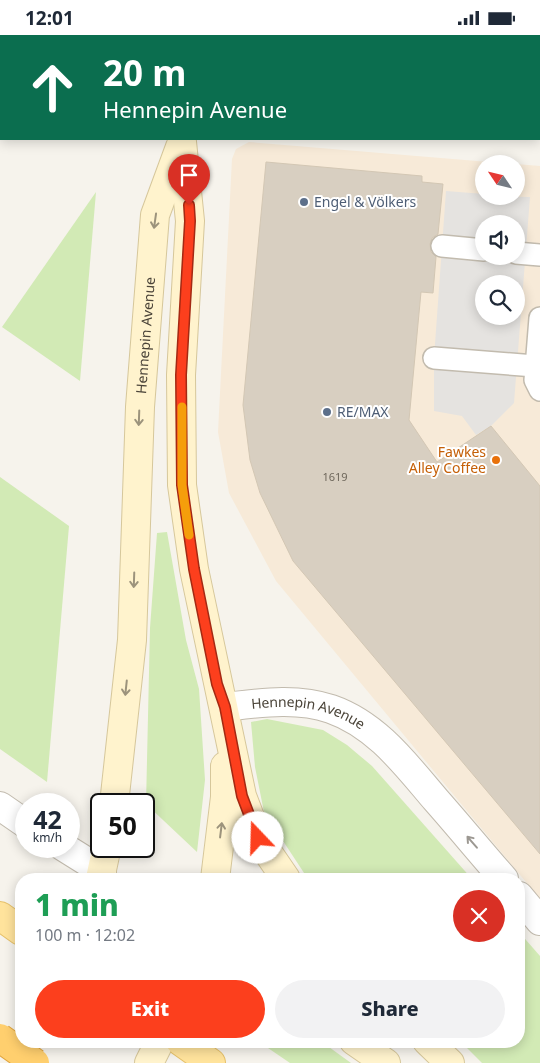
<!DOCTYPE html>
<meta charset="utf-8">
<style>
body{margin:0;font-family:"Noto Sans",sans-serif;background:#f2f2f3;color:#1f2937;height:100vh;display:flex;flex-direction:column;font-size:19px;white-space:nowrap}
*{box-sizing:border-box;margin:0}
p{font-size:16px;color:#747a83}
.icon{flex:none;width:28px;height:28px;fill:none;stroke:currentColor;stroke-width:2;stroke-linecap:round;stroke-linejoin:round}
.map{position:relative;flex:1;overflow:hidden}
.panel{position:absolute;left:15px;top:838px;width:510px;height:175px;display:flex;flex-direction:column;background:#fff;border-radius:20px;box-shadow:0 2px 12px #0003}
.panel>*{flex:none}
.banner{position:absolute;left:0px;top:0px;width:540px;height:105px;box-shadow:0 2px 12px #0003;background:#0b6e4f;color:#fff;overflow:hidden}
.needle{width:32px;rotate:305deg}
.buttons{position:absolute;left:475px;top:120px;display:grid;gap:10px}
.buttons a{display:grid;place-items:center;width:50px;height:50px;border-radius:50%;background:#fff;box-shadow:0 2px 12px #0003;font-size:25px}
.speed{position:absolute;left:15px;top:758px;display:flex;gap:10px;font-size:25px;font-weight:700;text-align:center}
.speed>*{display:grid;place-content:center;width:65px;height:65px;border-radius:50%;background:#fff;box-shadow:0 2px 12px #0003;line-height:1}
.speed small{font-size:12px;font-weight:400}
.speed .limit{border:2px solid #111;border-radius:8px;background:#fff;color:#111}
.pin{position:absolute;display:grid;place-items:center;width:42px;height:42px;color:#fff;margin:-51px -21px;border-radius:50% 50% 50% 0;rotate:-45deg;box-shadow:0 0 5px #0007}
.pin .icon{rotate:45deg}
.me{position:absolute;width:55px;margin:-28px;rotate:339deg;stroke-linejoin:round;filter:drop-shadow(0 0 4px #0008)}
.turn{display:flex;align-items:center;gap:18px;height:105px;padding:0 20px;font-size:22px}
.turn .icon{width:65px;height:65px;stroke-width:2.5}
.turn b{display:block;font-size:35px;line-height:42px}
.round{display:grid;place-items:center;flex:none;width:52px;height:52px;border-radius:26px;background:#f2f2f3}
.overview{display:flex;align-items:center;justify-content:space-between;height:85px;padding:0 20px}
h1{font-size:30px;font-weight:800;line-height:38px;color:#1e9e55}
.button{display:flex;gap:10px;margin-top:auto;padding:10px 20px}
.button a{flex:1;height:58px;border-radius:30px;background:#fc3f1d;color:#fff;font-size:20px;font-weight:800;line-height:58px;text-align:center}
.button a+a{background:#f2f2f3;color:#1f2937}
.status{display:flex;justify-content:space-between;align-items:center;height:35px;padding:0 25px;background:#fff;direction:ltr}
.status svg{height:14px;fill:currentColor}
.map>svg:first-child{display:block}
.commercial{fill:#f7ead8;fill-rule:evenodd}
.education{fill:#efe8d6}
.green{fill:#d2eab5}
.parking{fill:#e5e3e0;fill-rule:evenodd}
.building{fill:#d8cfc1;stroke:#d3c7b4}
.lines{fill:none;stroke-linecap:round;stroke-linejoin:round}
.lane-casing{stroke:#c2bbae;stroke-width:24}
.street-casing{stroke:#c2bbae;stroke-width:30}
.secondary-casing{stroke:#d6c79b;stroke-width:30}
.primary-casing{stroke:#e6c16a;stroke-width:30}
.lane{stroke:#fff;stroke-width:21}
.street{stroke:#fff;stroke-width:28}
.secondary{stroke:#fff3cd;stroke-width:28}
.primary{stroke:#ffe39c;stroke-width:28}
.highway-bridge-casing{stroke:#e0a43c;stroke-width:30;stroke-linecap:butt}
.highway-bridge{stroke:#ffcf6e;stroke-width:28}
.oneway{stroke:#9c937c}
.oneway2{stroke:#9c9892}
.route-casing{stroke:#a42913;stroke-width:12}
.route{stroke:#fc3f1d;stroke-width:9}
.slow{stroke:#f59e0b;stroke-width:9}
.service-dot{fill:#5c6f8a;stroke:#fff;stroke-width:2}
.food-dot{fill:#e8710a;stroke:#fff;stroke-width:2}
.labels{text-anchor:middle;stroke-width:4;stroke-linejoin:round;paint-order:stroke}
.number-label{font-size:11px;fill:#6e675b}
.service-label{font-size:14px;fill:#4e5e75;stroke:#fff;text-anchor:start}
.street-label{font-size:14px;fill:#4b4439;stroke:#fff}
.food-label{font-size:14px;fill:#c56008;stroke:#fff;text-anchor:end}
</style>
<div class="status"><b>12:01</b><svg viewBox="0 0 49 12"><path d="M0 12V9h3v3zM5 12V6h3v6zM10 12V3h3v9zM15 12V0h3v12zM26 1h20v11H26zM47 4h2v5h-2z"/></svg></div>
<div class="map">
<svg width="540" height="1028" viewBox="0 0 540 1028">
<rect width="100%" height="100%" fill="#f6f3ec"/>
<path class="commercial" d="M249 107 512 129H484V161H516V129L540 131V864L276 546 229 458 218 397 232 124 236 114ZM484 189H516V221H484ZM484 249H516V281H484Z"/>
<polygon class="education" points="158,0 540,0 540,58 539,1"/>
<g class="green">
<polygon points="96,157 80,346 2,292"/>
<polygon points="0,442 69,491 47,747 0,714"/>
<polygon points="167,497 186,605 199,654 205,745 197,817 146,769 150,593 157,498"/>
<polygon points="267,684 323,695 347,710 372,731 472,844 308,844 264,777 255,732 251,687"/>
<polygon points="519,897 540,921 540,1028 482,1028 460,1006 519,1006"/>
<polygon points="273,1006 322,1007 351,1028 290,1028 268,1013"/>
</g>
<path class="parking" d="M446 156 484 159V161L530 162 514 368 491 391 476 400 462 381 434 376V323ZM484 189H516V221H484ZM484 249H516V281H484Z"/>
<polygon class="building" points="266,127 422,141 422,147 443,149 438,199 432,203 430,209 431,217 436,222 433,258 421,257 409,385 437,427 491,391 540,451 540,819 293,526 260,458 250,425 243,370"/>
<g class="lines">
<defs>
<g id="lane">
<polyline points="442,211 484,215"/>
<polyline points="516,218 540,220"/>
<polyline points="540,283 535,345 540,355"/>
<polyline points="434,323 535,331"/>
</g>
<g id="street">
<polyline points="539,90 540,90"/>
<path id="s1" d="M225 672C259 668 297 662 331 674 377 690 406 730 436 765 459 791 481 818 504 844"/>
<polyline points="0,771 26,789"/>
<polyline points="62,811 102,836"/>
<polyline points="519,861 540,886"/>
</g>
<g id="secondary">
<polyline points="91,0 93,1"/>
<polyline points="195,1 195,0"/>
<polyline points="182,107 190,186 181,340 182,450 194,534 242,761 258,803 286,844"/>
<path id="s2" d="M114 769 132 605 140 372 155 180 180 112"/>
<polyline points="100,844 107,811"/>
<polyline points="215,844 225,762 225,731"/>
<polyline points="354,1006 386,1028"/>
<polyline points="427,1006 450,1028"/>
<polyline points="149,1028 160,1006"/>
</g>
<g id="primary">
<polyline points="0,881 21,896"/>
<polyline points="180,1006 211,1028"/>
</g>
</defs>
<use href="#lane" class="lane-casing"/>
<use href="#street" class="street-casing"/>
<use href="#secondary" class="secondary-casing"/>
<use href="#primary" class="primary-casing"/>
<use href="#lane" class="lane"/>
<use href="#street" class="street"/>
<use href="#secondary" class="secondary"/>
<use href="#primary" class="primary"/>
<defs>
<polyline id="highway-bridge" points="0,1003 35,1028"/>
</defs>
<use href="#highway-bridge" class="highway-bridge-casing"/>
<use href="#highway-bridge" class="highway-bridge"/>
</g>
<defs><path id="oneway-shaft" d="M-6 0H5M1.5-3L5.5 0L1.5 3" fill="none" stroke-width="1.6" stroke-linecap="round" stroke-linejoin="round" transform="scale(1.25)"/></defs>
<g class="oneway">
<use href="#oneway-shaft" transform="translate(155 186) rotate(98)"/>
<use href="#oneway-shaft" transform="translate(139 383) rotate(92)"/>
<use href="#oneway-shaft" transform="translate(134 545) rotate(92)"/>
<use href="#oneway-shaft" transform="translate(126 653) rotate(96)"/>
<use href="#oneway-shaft" transform="translate(221 795) rotate(-83)"/>
</g>
<use class="oneway2" href="#oneway-shaft" transform="translate(472 807) rotate(-131)"/>
<g class="lines">
<defs>
<polyline id="route" points="189,170 190,186 181,340 182,450 194,534 217,649 225,672 242,761 258,803"/>
</defs>
<use href="#route" class="route-casing"/>
<use href="#route" class="route"/>
<polyline class="slow" points="182,372 182,450 189,500"/>
</g>
<g class="service-dot">
<circle cx="304" cy="167" r="5"/>
<circle cx="327" cy="377" r="5"/>
</g>
<circle class="food-dot" cx="496" cy="425" r="5"/>
<g class="labels">
<g class="number-label">
<text x="335" y="446">1619</text>
</g>
<g class="service-label">
<text x="314" y="172">Engel &amp; Völkers</text>
<text x="337" y="382">RE/MAX</text>
</g>
<g class="street-label">
<text dy="5" stroke="none"><textPath href="#s2" startOffset="470">Hennepin Avenue</textPath></text>
<text dy="5" stroke="none"><textPath href="#s1" startOffset="85">Hennepin Avenue</textPath></text>
</g>
<g class="food-label">
<text x="486" y="422">Fawkes<tspan x="486" dy="16">Alley Coffee</tspan></text>
</g>
</g>
</svg>
<div class="buttons">
<a><svg class="needle" viewBox="-14 -14 28 28"><path d="M0-13l5 13h-10z" fill="#e53935"/><path d="M0 13l5-13h-10z" fill="#747a83"/></svg></a>
<a><svg class="icon" aria-label="sound" viewBox="0 0 24 24"><path d="M4 9h4l5-4v14l-5-4H4zM17 9q2 3 0 6"/></svg></a>
<a><svg class="icon" aria-label="search" viewBox="0 0 24 24"><circle cx="10" cy="10" r="6"/><path d="M15 15l6 6"/></svg></a>
</div>
<div class="speed"><div>42<small>km/h</small></div><div class="limit">50</div></div>
<div class="pin" style="left:189px;top:170px;background:#d93025"><svg class="icon" aria-label="arrive" viewBox="0 0 24 24"><path d="M6 21V4h12l-3 4 3 4H6"/></svg></div>
<svg class="me" style="left:258px;top:803px" viewBox="-20 -20 40 40"><circle r="19" fill="#fff"/><path d="M0-13L10 11 0 6-10 11z" fill="#fc3f1d"/></svg>
<div class="banner">
<div class="turn"><svg class="icon" aria-label="ahead" viewBox="0 0 24 24"><path d="M12 20V5M6 11l6-6 6 6"/></svg><div><b>20 m</b>Hennepin Avenue</div></div>
</div>
<section class="panel">
<div class="overview"><div><h1>1 min</h1><p>100 m · 12:02</p></div><a class="round" style="background:#d93025;color:#fff"><svg class="icon" aria-label="close" viewBox="0 0 24 24"><path d="M6 6l12 12M18 6L6 18"/></svg></a></div>
<div class="button"><a>Exit</a><a>Share</a></div>
</section>
</div>
